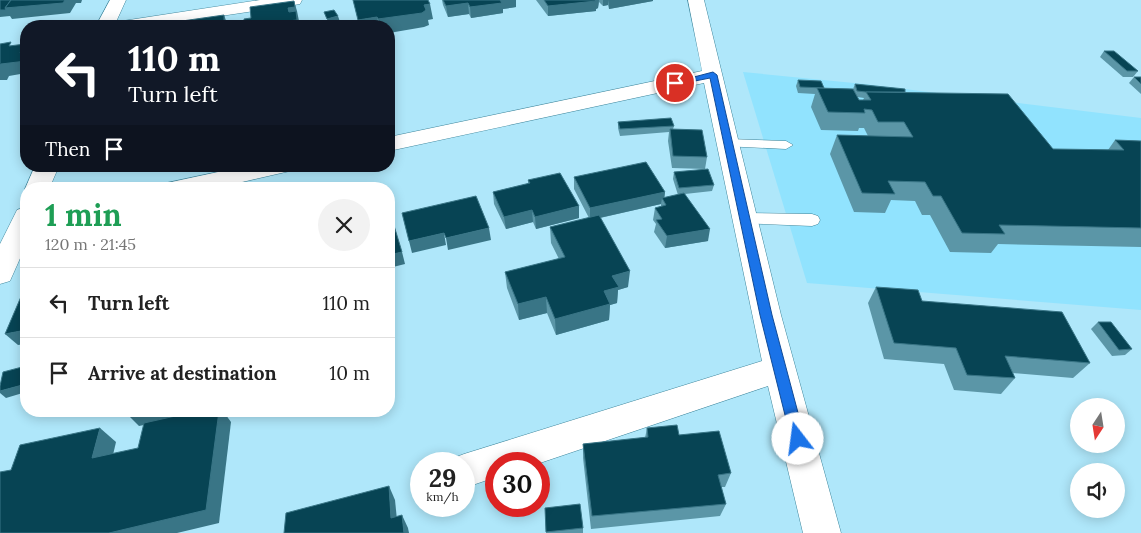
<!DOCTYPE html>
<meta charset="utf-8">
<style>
body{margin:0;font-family:Lora,serif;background:#f2f2f2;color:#222;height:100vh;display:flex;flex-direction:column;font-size:19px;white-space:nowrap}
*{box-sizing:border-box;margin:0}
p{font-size:16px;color:#767676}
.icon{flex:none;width:28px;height:28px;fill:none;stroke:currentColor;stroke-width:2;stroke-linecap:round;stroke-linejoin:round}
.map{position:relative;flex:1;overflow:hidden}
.details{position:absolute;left:20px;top:182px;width:375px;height:235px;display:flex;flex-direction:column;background:#fff;border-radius:20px;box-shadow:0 2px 12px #0003}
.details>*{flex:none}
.hud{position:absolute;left:20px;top:20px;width:375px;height:152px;border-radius:20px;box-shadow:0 2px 12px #0003;background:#111827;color:#fff;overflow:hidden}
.needle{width:32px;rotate:192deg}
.buttons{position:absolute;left:1070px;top:398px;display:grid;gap:10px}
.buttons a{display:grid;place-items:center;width:55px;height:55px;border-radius:50%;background:#fff;box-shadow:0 2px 12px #0003;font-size:25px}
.speed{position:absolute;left:410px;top:452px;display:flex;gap:10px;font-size:25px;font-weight:700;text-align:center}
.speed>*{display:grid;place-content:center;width:65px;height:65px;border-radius:50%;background:#fff;box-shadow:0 2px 12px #0003;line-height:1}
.speed small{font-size:12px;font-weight:400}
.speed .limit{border:8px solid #d22;background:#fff;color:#111}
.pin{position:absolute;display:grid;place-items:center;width:42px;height:42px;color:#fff;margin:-21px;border:2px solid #fff;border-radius:50%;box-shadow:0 1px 5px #0007}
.me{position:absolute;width:55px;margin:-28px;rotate:345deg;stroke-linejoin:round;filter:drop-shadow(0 0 4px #0008)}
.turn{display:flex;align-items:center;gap:18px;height:105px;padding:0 25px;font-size:22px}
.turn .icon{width:65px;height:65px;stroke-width:2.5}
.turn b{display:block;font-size:35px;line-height:42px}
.then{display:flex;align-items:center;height:48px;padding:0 25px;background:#0003;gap:10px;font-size:19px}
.round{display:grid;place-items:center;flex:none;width:52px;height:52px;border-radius:26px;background:#f2f2f2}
.overview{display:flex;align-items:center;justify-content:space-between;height:85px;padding:0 25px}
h1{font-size:30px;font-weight:700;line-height:38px;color:#1e9e55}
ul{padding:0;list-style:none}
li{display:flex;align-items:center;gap:15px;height:70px;padding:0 25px;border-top:1px solid #e0e0e0}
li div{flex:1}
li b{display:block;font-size:19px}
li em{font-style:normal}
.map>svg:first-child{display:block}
.built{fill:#91e3fe}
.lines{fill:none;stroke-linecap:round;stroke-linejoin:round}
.service-casing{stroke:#3f869c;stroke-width:1}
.minor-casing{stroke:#3f869c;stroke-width:1}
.service{fill:#fff;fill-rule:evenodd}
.minor{fill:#fff;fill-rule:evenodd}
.wall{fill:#5b96a7;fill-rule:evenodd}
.shaded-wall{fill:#397586}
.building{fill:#074454;stroke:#397586}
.route{fill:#1a73e8;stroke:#114b97}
</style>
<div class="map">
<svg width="1141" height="533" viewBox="0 0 1141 533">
<rect width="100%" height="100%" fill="#afe7fa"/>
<polygon class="built" points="743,72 864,84 1141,118 1141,310 807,283"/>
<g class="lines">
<defs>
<g id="service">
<polygon points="728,139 786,141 793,145 786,149 723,146 721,143"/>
<polygon points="745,213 812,214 818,216 820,220 818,224 812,226 739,223 737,219 739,215"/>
</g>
<g id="minor">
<polygon points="110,0 126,0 116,22 260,0 302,0 300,4 294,5 154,26 96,26"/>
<polygon points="688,0 704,0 781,315 841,533 803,533 768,386 537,464 496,464 496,477 464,488 464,464 449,464 451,459 464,454 762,361 704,83 389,151 389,137 702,71"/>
<polygon points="35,166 59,166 49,189 26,189 26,191 25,189"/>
<polygon points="246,166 294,166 290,171 212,189 164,189 167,183"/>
<polygon points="26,207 26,245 10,281 0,284 0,244 17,210"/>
</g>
</defs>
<use href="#service" class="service-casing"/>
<use href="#minor" class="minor-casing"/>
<use href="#service" class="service"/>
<use href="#minor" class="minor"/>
</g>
<g class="wall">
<polygon points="442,0 516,0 516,7 503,9 503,13 471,18 469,14 448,17 443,5"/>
<polygon points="536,0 653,0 653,1 609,9 608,5 603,6 599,2 598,8 596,9 596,11 548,16"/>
<polygon points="1104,51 1138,71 1133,77 1123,77 1100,57"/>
<polygon points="1134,77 1141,77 1141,94 1129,83"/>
<path d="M798 80 824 88 853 89 855 84 905 92 1053 149 1108 150 1115 140 1141 141V247L998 244 991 253 950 252 930 215H922L915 201 891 200 885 213 854 212 830 154 837 135 868 136 864 128H859L858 131 821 130 811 107 815 94 798 93 796 86ZM857 97 864 98 863 100H859Z"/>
<polygon points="618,122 674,126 673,129 707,157 705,169 672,168 668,141 669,132 620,136 618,128"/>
<polygon points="674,172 714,185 712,191 685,194 708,241 665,248 654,232 656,224 653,220 655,208 661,206 661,204 600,218 628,287 618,290 617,303 610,305 609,320 556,335 547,313 519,320 507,288 505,272 559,259 551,243 550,227 589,218 574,189 574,177 665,192 664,198 678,195 673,179"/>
<polygon points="528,180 579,218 536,229 533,222 506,229 494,204 493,192 528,184"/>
<polygon points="876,287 1090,363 1073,378 1013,373 1015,378 1001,394 954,390 944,364 884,359 868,303"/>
<polygon points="1098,322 1132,349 1125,355 1112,356 1091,329"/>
<polygon points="647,428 679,435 731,473 725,487 721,487 726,504 720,516 591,529 583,458 583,444 645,438"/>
<polygon points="545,508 583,528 583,533 546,533"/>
</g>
<g class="shaded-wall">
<polygon points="65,0 82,0 81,3 76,3 70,13 12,19 10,16 0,17 0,10 5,8"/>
<polygon points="500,0 516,0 516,7 503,9 503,13 471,18 470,7"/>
<polygon points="594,0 599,0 598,8 596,9 596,11 548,16 548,6"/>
<polygon points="603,0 609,0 608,5 603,6"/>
<polygon points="609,0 653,0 653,1 609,9"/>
<polygon points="294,1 297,11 300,26 275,26 288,21 289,12 288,8"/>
<polygon points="468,3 469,14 448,17 446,6"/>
<polygon points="430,4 433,19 428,20 429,25 424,27 389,33 389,26 380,26 378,19 424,5"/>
<polygon points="224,15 228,26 219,26 219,23"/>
<polygon points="338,16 340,22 329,24 327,19"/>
<polygon points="377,17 380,26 360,26 358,20"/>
<polygon points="25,44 26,46 26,73 9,76 7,80 0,80 0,66 1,64 20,53"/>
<polygon points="665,192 664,201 662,198 661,204 590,220 590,208"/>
<polygon points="579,206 579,218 536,229 535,217"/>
<polygon points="532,210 533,222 506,229 504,217"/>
<polygon points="489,228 491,240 448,250 446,238"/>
<polygon points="710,229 708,241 665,248 667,236"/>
<polygon points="444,233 446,245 412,253 409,241"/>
<polygon points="402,252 405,264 389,268 389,255"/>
<polygon points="630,271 628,287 618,290 617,303 610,305 609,320 556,335 555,319 604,291 612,276"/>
<polygon points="546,297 547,313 519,320 518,304"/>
<polygon points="26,330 26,344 18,345 5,334"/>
<polygon points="26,384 26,392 6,398 0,393 0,391"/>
<polygon points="149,411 213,411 139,426 128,415"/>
<polygon points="219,411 223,411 231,422 219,523 177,533 109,533"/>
<polygon points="100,428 116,442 109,472 92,458"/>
<polygon points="389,486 395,500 398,530 391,518"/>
<polygon points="402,515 408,528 409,533 404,533"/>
</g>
<g class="building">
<polygon points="0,0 11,0 5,8 6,10 0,10"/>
<polygon points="11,0 65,0 63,3 5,8"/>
<polygon points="353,0 428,0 430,4 424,5 426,10 422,13 378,19 377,17 358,20"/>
<polygon points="443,0 500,0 502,3 470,7 468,3 446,6"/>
<polygon points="544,0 595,0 596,1 548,6"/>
<polygon points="294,1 295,7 288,8 289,12 296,11 297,20 288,21 288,24 275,26 244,26 244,19 251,18 250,7"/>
<polygon points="334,10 338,16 327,19 324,12"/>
<polygon points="224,15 224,22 219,23 219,26 182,26 182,21"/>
<polygon points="329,22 329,24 334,23 335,26 304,26"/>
<polygon points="11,42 9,46 25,44 20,53 26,52 26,61 1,64 0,66 0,44"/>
<polygon points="1104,51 1114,51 1138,71 1127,71"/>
<polygon points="1134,77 1141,77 1141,84"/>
<polygon points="798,80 821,81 824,88 800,87"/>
<polygon points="855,84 905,89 905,92 866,92 857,91"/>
<polygon points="817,88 853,89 859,100 871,100 866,92 1008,94 1053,149 1124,150 1115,140 1141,141 1141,228 999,225 1005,234 962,233 941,196 933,196 925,182 888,181 895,194 862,193 837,135 913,137 904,122 878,122 872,110 864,109 865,113 828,112"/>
<polygon points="671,118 674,126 620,129 618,122"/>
<polygon points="670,129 702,130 707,157 673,156"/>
<polygon points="646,162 665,192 590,208 574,177"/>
<polygon points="708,169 714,185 679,188 674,172"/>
<polygon points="560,173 579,206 535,217 532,210 504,217 493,192 530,183 528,180"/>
<polygon points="684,193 710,229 667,236 656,220 662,219 655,208 666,205 662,198"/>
<polygon points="476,196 489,228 446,238 444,233 409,241 402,213"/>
<polygon points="599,215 630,271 612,276 619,287 604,291 610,304 555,319 546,297 518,304 505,272 565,257 550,227"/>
<polygon points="392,219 402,252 389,255 389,220"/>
<polygon points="26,285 26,330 5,334"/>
<polygon points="876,287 918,290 922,301 1062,312 1090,363 1005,356 1015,378 967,375 956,348 894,343"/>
<polygon points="1098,322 1111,322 1132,349 1119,350"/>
<polygon points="26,366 26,384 0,391 0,386 3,372"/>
<polygon points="129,411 149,411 128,415"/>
<polygon points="198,411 219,411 206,510 109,533 0,533 0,472 11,470 20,445 100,428 92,458 138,448 144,423"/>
<polygon points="677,425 679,435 719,431 731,473 718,475 726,504 592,516 583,444 648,437 647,428"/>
<polygon points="389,486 391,518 402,515 404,533 284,533 286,513"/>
<polygon points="580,504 583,528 546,532 545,508"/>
</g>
<polygon class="route" points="713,72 717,75 772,315 805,439 803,443 798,445 793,443 791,439 760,315 710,78 675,85 671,83"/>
</svg>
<div class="buttons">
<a><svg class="needle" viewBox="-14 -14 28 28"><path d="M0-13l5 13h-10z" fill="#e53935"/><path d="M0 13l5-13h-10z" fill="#767676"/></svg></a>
<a><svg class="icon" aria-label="sound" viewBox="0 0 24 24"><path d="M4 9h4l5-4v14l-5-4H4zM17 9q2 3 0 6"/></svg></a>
</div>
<div class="speed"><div>29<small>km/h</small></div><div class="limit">30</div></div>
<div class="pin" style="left:675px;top:83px;background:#d93025"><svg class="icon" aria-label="arrive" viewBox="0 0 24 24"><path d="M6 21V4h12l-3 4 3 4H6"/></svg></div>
<svg class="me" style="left:798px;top:439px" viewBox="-20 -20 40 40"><circle r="19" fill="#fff"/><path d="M0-13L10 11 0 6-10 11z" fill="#1a73e8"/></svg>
<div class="hud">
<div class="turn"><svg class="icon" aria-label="left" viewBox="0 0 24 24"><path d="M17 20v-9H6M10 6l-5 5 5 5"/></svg><div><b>110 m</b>Turn left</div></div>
<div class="then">Then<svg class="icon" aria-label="arrive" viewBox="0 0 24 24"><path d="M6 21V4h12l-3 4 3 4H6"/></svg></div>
</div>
<section class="details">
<div class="overview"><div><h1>1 min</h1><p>120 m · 21:45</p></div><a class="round"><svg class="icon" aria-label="close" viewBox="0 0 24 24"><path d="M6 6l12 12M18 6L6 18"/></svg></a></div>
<ul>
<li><svg class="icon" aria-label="left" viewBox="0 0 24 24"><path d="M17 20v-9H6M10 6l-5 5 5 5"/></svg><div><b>Turn left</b></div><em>110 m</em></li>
<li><svg class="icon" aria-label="arrive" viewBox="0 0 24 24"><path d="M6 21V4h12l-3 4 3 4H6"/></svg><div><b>Arrive at destination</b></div><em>10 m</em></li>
</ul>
</section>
</div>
